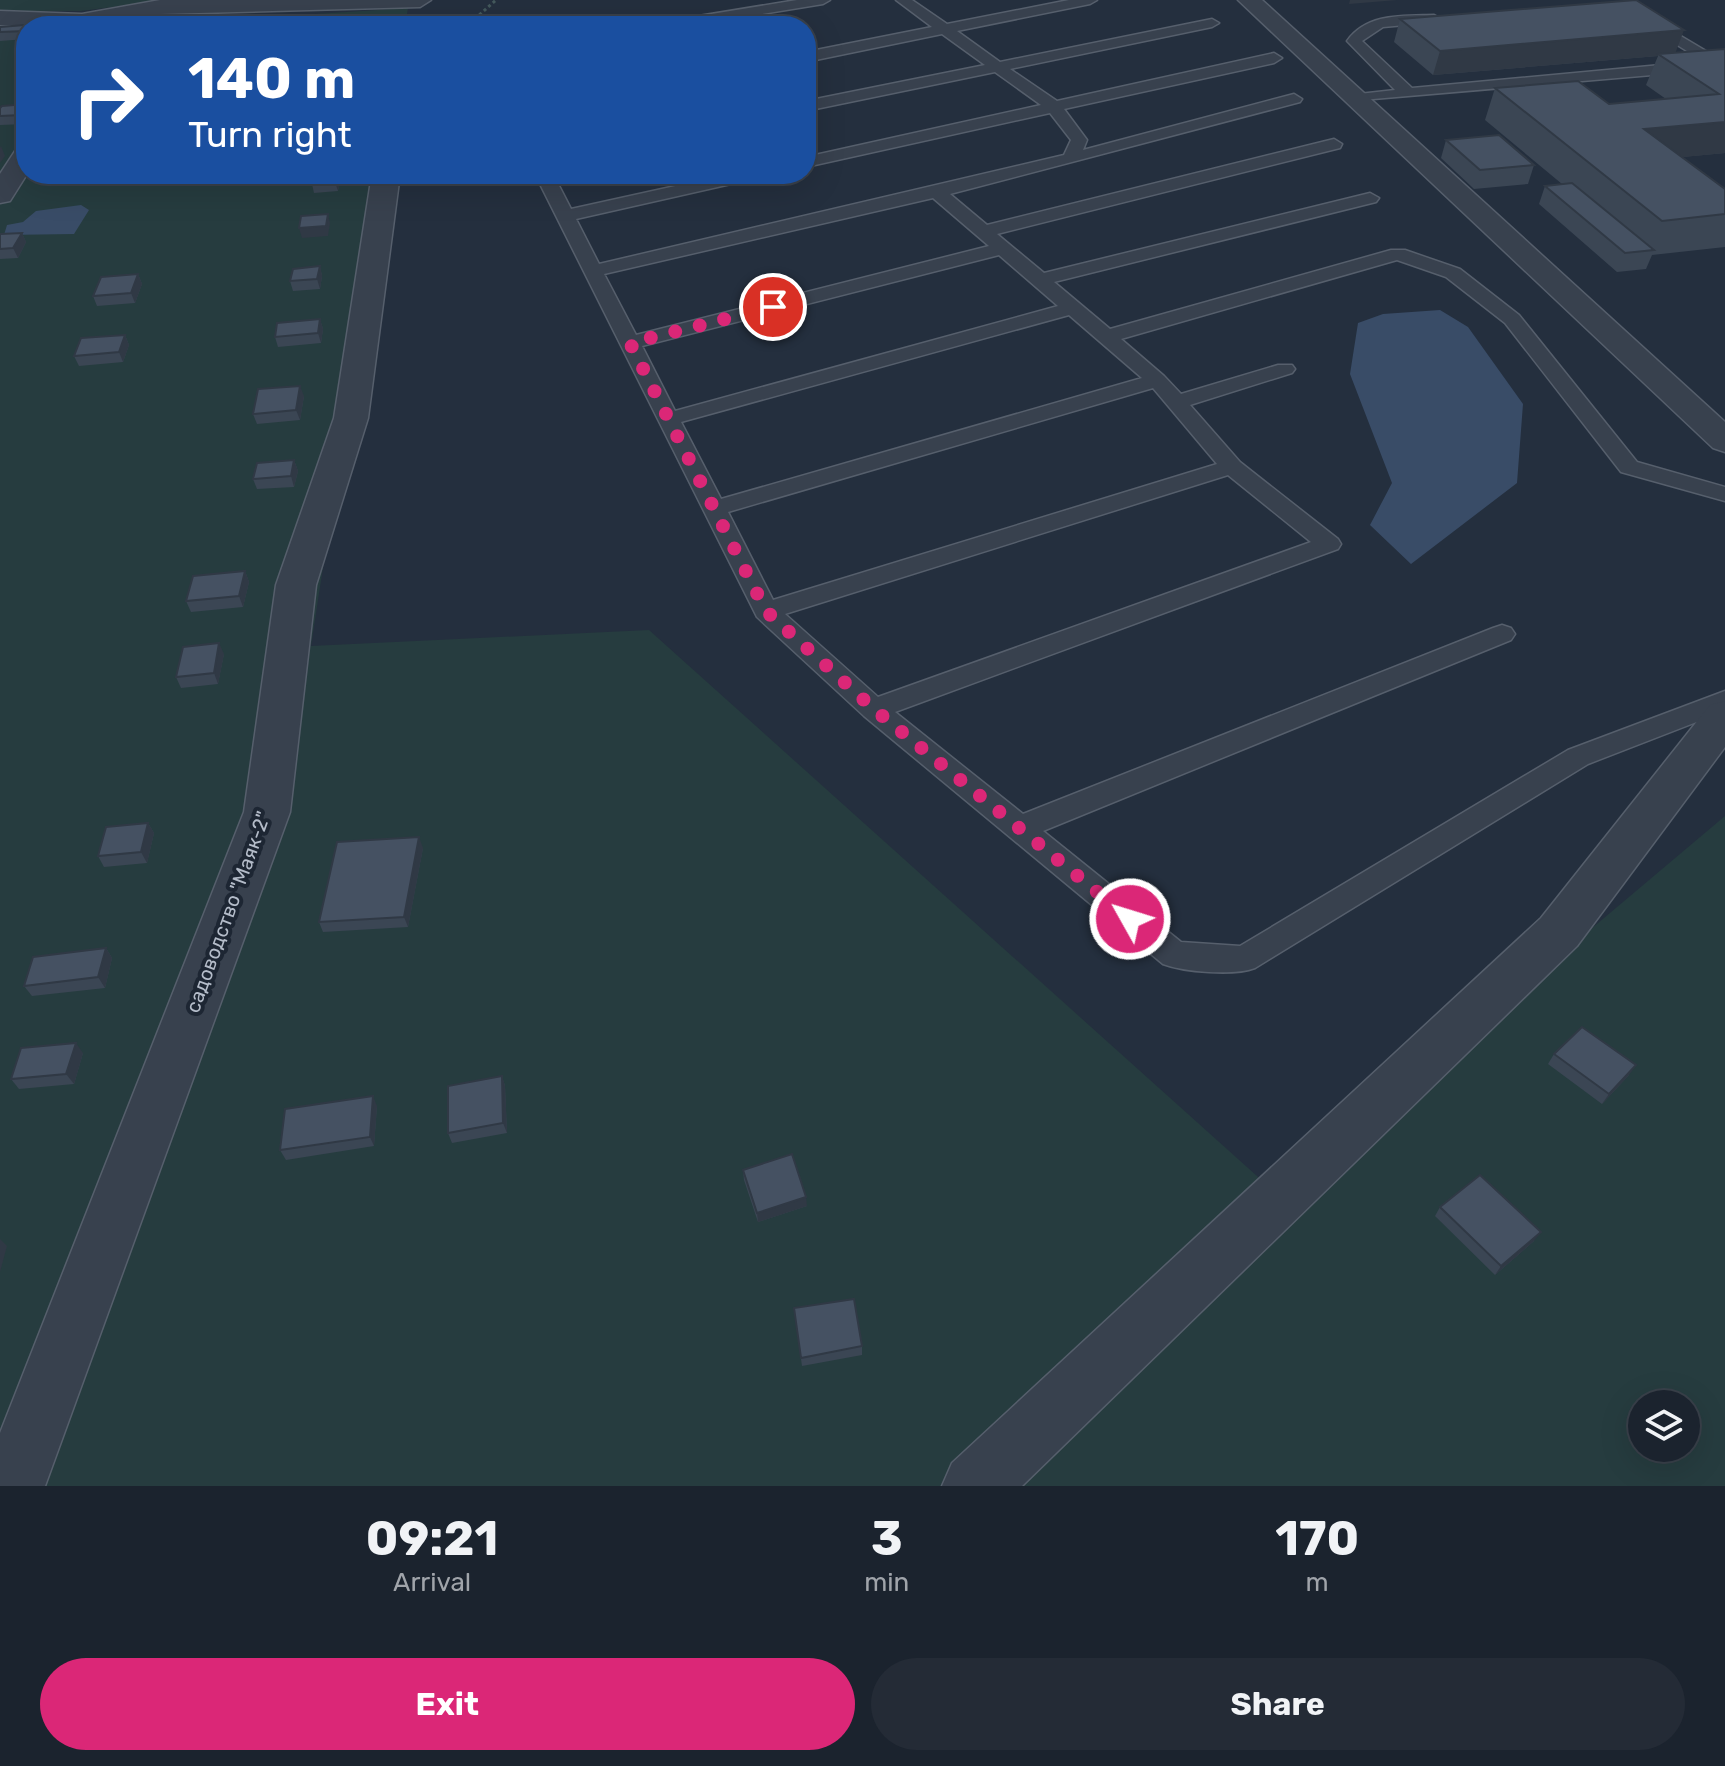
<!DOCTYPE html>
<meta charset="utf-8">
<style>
body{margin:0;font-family:Rubik,sans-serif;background:#242b36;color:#f1f3f6;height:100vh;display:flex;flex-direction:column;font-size:30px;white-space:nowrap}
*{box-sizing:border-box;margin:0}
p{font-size:26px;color:#a0a4aa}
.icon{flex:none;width:44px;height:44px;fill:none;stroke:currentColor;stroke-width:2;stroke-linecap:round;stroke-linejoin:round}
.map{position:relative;height:1486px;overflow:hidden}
.side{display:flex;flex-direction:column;background:#1b232e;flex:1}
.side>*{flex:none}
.top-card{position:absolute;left:16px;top:16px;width:800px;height:168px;border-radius:32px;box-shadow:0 8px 32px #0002,0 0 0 2px #39404a;background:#1a4fa0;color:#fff;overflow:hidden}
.controls{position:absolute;left:1628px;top:1390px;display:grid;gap:16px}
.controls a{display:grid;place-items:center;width:72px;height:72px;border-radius:50%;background:#1b232e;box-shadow:0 8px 32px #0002,0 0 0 2px #39404a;font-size:40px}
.pin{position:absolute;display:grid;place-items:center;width:68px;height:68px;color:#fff;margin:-34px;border:4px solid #fff;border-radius:50%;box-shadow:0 2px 8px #0007}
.me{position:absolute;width:88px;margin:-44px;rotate:309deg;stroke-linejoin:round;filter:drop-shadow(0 0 6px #0008)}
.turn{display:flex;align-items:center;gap:28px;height:168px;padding:0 40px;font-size:36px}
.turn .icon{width:104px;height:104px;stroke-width:2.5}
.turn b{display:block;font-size:56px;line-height:68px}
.eta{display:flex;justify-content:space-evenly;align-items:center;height:136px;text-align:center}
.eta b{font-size:48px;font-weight:700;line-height:56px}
.button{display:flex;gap:16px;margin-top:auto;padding:16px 40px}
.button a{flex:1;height:92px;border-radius:48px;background:#db2777;color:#fff;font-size:32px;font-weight:700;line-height:92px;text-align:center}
.button a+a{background:#242b36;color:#f1f3f6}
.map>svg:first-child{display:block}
.green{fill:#263c3f;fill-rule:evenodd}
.water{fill:#394c67}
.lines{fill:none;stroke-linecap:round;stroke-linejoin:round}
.lane-casing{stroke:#565f6c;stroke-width:3}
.street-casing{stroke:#565f6c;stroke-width:3}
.path{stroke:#44595c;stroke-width:3;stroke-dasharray:3 3;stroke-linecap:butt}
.lane{fill:#38414e;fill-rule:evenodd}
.street{fill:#38414e;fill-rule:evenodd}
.wall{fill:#3b4654}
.shaded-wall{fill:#303945}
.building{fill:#455162;stroke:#303945;stroke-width:2}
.route{stroke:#db2777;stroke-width:14;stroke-dasharray:0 25.2}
.labels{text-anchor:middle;stroke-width:8;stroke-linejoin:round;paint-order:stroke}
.street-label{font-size:20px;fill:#b4bcc9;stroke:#1d2633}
</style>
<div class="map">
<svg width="1725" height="1486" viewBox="0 0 1725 1486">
<rect width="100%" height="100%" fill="#242f3e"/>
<g class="green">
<polygon points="0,0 169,0 81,11 0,11"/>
<polygon points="408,8 405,26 128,26"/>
<path d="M0 29H26V174H383L311 646 649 630 1277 1194 1725 816V1486H0ZM1642 1404H1686V1448H1642Z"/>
</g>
<g class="water">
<polygon points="184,12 207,13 206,19 176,26 118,26 125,19"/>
<polygon points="81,205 89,210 74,234 4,235 7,225 23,222 36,211"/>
<polygon points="1440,310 1468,327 1523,404 1517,483 1411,564 1370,525 1392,483 1350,374 1358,323 1383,314"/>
</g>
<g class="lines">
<defs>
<g id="lane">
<polygon points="797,0 830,0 823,4 689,26 655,26 662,22"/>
<path d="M896 0H912L947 24 1069 0H1097L1090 4 957 31 1000 62 1212 19 1219 23 1212 27 1010 69 1057 101 1274 53 1282 58 1274 63 1064 109 1087 140 1083 150 1294 94 1302 99 1300 102 950 194 987 225 1334 139 1342 144 1340 148 997 234 1044 273 1370 193 1379 198 1376 202 1054 282 1110 329 1391 250H1405L1460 269 1519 315 1637 462 1725 487V501L1621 472 1505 323 1446 277 1397 260 1121 339 1164 376 1181 394 1278 365H1292L1295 369 1292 373 1190 405 1240 462 1338 539 1341 544 1338 549 895 712 1023 814 1493 628 1502 625 1511 628 1515 634 1511 640 1043 831 1181 942 1240 946 1568 750 1725 691V711L1588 764 1255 968C1234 976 1184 972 1163 964L864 716 757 617 535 174H553L571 209 730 174H762L753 179 576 219 599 264 1064 155 1071 140 1050 113 806 167V157L1041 105 995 72 806 111V101L985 65 942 34 806 62V52L932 27ZM933 198 989 246 636 335 604 274ZM999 255 1058 306 675 411 642 346ZM1069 315 1142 378 721 499 681 422ZM1153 388 1217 464 773 600 728 512ZM1228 475 1311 542 878 697 785 614Z"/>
<path d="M1434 15 1441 19 1439 22 1383 27 1362 41 1412 88 1693 62 1695 56 1642 23 1640 20 1647 16 1711 54 1704 69 1699 71 1350 101V95L1395 90 1347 41C1367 13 1402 16 1434 15Z"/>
</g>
<g id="street">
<polygon points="160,0 431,0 420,7 160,14 92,26 0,25 0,11 82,14"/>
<polygon points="1238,0 1262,0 1725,422 1725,452 1713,448"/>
<polygon points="26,146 27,174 10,201 0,203 0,174 17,148"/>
<polygon points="372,174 400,174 368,418 316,585 290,812 45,1486 0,1486 0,1433 244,812 276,585 334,418"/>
<polygon points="1725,701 1725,747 1577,946 1022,1486 942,1486 952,1463 1541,918 1710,705"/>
</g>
</defs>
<use href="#lane" class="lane-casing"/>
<use href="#street" class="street-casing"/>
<polyline class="path" points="476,26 478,16 496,0"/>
<use href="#lane" class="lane"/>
<use href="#street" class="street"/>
</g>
<g class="wall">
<polygon points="1400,19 1676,53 1725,49 1725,153 1682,157 1725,189 1725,247 1652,255 1646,269 1617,272 1539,204 1545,186 1562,184 1485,120 1495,88 1609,104 1666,99 1646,85 1658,56 1433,75 1394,42"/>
<polygon points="26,26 26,39 0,41 0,27"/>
<polygon points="26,104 26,124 0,125 0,108"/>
<polygon points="1446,140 1534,165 1528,184 1474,189 1441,158"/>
<polygon points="313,174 338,174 340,181 338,191 314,193 312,184"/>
<polygon points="22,233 26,242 18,258 0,259 0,234"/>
<polygon points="320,266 322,276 320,289 293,291 290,281"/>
<polygon points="138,274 142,284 135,303 97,306 93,296"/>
<polygon points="320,319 323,329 321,343 278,347 275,337"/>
<polygon points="125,335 129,345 123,362 79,366 74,356"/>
<polygon points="304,396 300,420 257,424 253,414"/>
<polygon points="294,460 298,471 294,487 257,489 253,479"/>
<polygon points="245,571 249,582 243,607 191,612 186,601"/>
<polygon points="224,654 218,684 181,688 176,677"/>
<polygon points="148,823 154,833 147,863 104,867 98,856"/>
<polygon points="423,848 408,927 323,932 319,922"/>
<polygon points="106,948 112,958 105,988 32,996 24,986"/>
<polygon points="83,1053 74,1084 19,1089 11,1079"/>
<polygon points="1554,1054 1629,1075 1602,1104 1548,1064"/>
<polygon points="502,1076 505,1086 507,1133 452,1143 448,1133"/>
<polygon points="377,1106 374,1146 286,1160 280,1150"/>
<polygon points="743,1170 807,1206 758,1222 744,1180"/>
<polygon points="1440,1207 1534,1241 1495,1275 1435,1216"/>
<polygon points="795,1317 862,1346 862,1355 802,1366"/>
</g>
<g class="shaded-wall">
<polygon points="1350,0 1397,0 1349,4"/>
<polygon points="1684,30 1675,54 1658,54 1658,56 1433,75 1440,51"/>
<polygon points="26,107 26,124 22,115"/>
<polygon points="1725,122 1725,153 1631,162 1644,129"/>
<polygon points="1,146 5,156 0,163 0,148"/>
<polygon points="337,174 340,181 338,191 335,182"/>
<polygon points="328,214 330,223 328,236 302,238 299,228"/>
<polygon points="22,233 26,242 18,258 13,248"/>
<polygon points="320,266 322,276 320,289 317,279"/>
<polygon points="138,274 142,284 135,303 131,293"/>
<polygon points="320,319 323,329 321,343 318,333"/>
<polygon points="125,335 129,345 123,362 119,352"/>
<polygon points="300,386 304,396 300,420 296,410"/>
<polygon points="294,460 298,471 294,487 291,476"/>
<polygon points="245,571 249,582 243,607 239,596"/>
<polygon points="219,643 224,654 218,684 214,673"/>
<polygon points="148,823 154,833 147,863 141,852"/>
<polygon points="419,837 423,848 408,927 404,917"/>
<polygon points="106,948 112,958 105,988 98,977"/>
<polygon points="76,1043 83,1053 74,1084 66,1074"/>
<polygon points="1636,1065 1629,1075 1602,1104 1609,1094"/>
<polygon points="502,1076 505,1086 507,1133 503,1123"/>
<polygon points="373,1096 377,1106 374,1146 370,1137"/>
<polygon points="806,1197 807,1206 758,1222 757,1213"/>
<polygon points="1541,1232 1534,1241 1495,1275 1501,1266"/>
<polygon points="0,1239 7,1246 0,1272"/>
</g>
<g class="building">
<polygon points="1636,0 1684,30 1440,51 1400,19"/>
<polygon points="364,18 363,26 341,26 342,19"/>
<polygon points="78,23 76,26 51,26 52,25"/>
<polygon points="37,24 35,26 26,26 26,31 0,32 0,27"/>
<polygon points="1725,49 1725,122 1644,129 1725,189 1725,214 1662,221 1495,88 1578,81 1609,104 1719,94 1658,54"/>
<polygon points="26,104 26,107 22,115 0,116 0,108 2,106"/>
<polygon points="1499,135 1534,165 1480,170 1446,140"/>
<polygon points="313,174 337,174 335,182 312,184"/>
<polygon points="1572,183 1654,250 1625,253 1545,186"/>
<polygon points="328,214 326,226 299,228 301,216"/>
<polygon points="22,233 13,248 0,249 0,234"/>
<polygon points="320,266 317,279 290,281 293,269"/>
<polygon points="138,274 131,293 93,296 101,277"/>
<polygon points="320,319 318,333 275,337 277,323"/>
<polygon points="125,335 119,352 74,356 81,338"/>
<polygon points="300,386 296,410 253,414 258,389"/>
<polygon points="294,460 291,476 253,479 257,463"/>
<polygon points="245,571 239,596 186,601 193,576"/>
<polygon points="219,643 214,673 176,677 183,647"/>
<polygon points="148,823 141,852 98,856 106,827"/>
<polygon points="419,837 404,917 319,922 337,842"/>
<polygon points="106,948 98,977 24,986 33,957"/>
<polygon points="1582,1027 1636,1065 1609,1094 1554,1054"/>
<polygon points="76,1043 66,1074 11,1079 21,1048"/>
<polygon points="502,1076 503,1123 448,1133 448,1086"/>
<polygon points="373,1096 370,1137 280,1150 285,1109"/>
<polygon points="792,1154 806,1197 757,1213 743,1170"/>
<polygon points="1480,1175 1541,1232 1501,1266 1440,1207"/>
<polygon points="854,1299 862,1346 801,1358 794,1308"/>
</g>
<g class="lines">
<polyline class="route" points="773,307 630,343 766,611 874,709 1130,919"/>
</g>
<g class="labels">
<g class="street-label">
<text transform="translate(228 912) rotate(-70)" y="7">садоводство "Маяк-2"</text>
</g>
</g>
</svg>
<div class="controls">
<a><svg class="icon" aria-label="layers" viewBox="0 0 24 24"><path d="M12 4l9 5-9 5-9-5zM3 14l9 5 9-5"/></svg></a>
</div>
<div class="pin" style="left:773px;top:307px;background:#d93025"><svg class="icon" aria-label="arrive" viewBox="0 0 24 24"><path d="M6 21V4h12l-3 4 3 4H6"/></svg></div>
<svg class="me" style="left:1130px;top:919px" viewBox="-20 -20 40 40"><circle r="17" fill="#db2777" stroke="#fff" stroke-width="3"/><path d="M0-11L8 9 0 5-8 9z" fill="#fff"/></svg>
<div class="top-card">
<div class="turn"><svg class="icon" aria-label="right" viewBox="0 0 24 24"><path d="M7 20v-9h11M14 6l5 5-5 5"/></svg><div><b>140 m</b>Turn right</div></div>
</div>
</div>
<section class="side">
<div class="eta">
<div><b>09:21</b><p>Arrival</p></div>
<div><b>3</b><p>min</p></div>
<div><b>170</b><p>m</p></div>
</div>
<div class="button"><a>Exit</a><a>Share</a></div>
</section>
